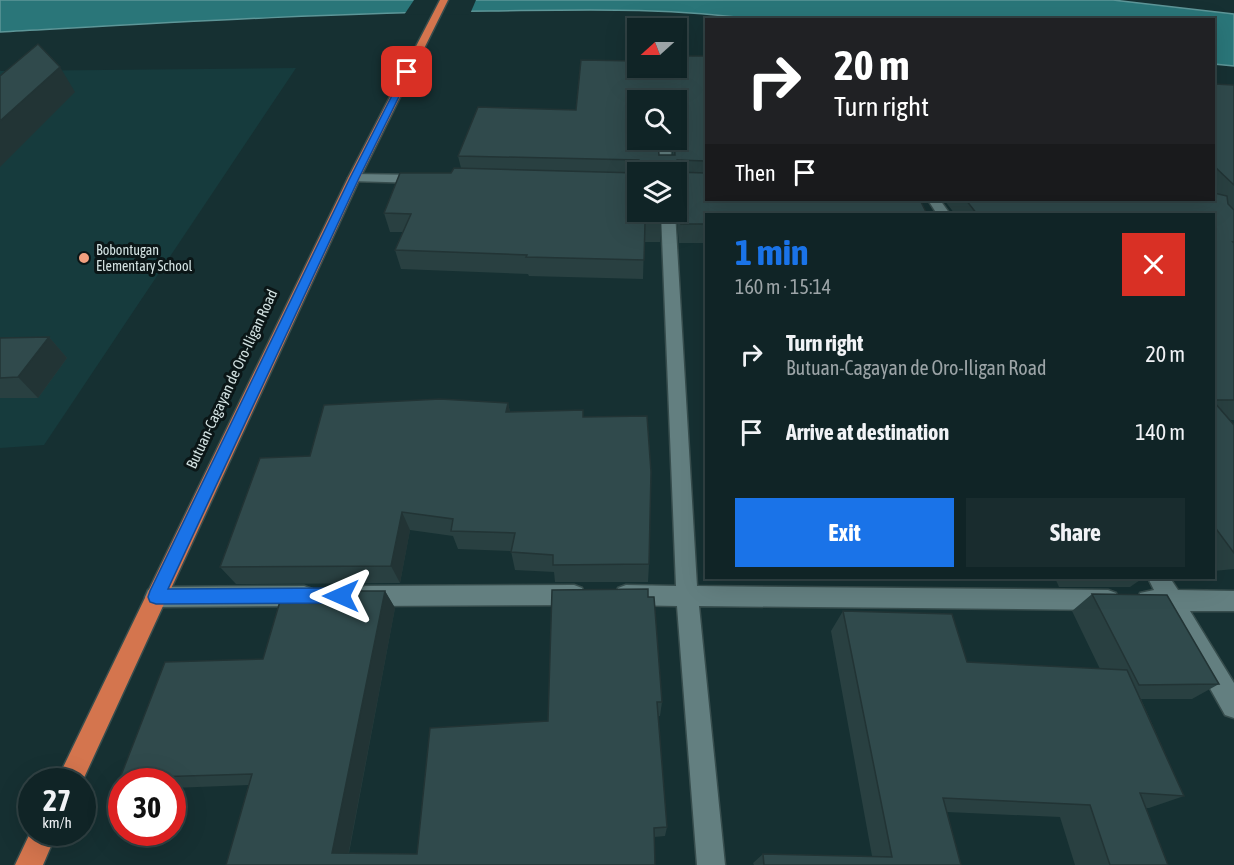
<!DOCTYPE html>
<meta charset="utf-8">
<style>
body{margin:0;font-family:"Asap Condensed",sans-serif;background:#192c2e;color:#f1f3f6;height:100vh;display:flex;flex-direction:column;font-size:22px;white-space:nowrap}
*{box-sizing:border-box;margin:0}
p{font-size:20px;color:#9ca4a7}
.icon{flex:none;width:33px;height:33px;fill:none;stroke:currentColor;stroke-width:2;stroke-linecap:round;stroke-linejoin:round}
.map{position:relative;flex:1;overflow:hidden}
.sheet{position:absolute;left:705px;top:213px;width:510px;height:366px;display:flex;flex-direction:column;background:#102426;border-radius:0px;box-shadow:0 6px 24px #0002,0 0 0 2px #304143}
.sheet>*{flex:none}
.top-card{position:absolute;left:705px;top:18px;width:510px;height:183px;border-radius:0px;box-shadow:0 6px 24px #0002,0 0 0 2px #304143;background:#202124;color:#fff;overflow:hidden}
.needle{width:39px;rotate:249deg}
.buttons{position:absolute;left:627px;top:18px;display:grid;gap:12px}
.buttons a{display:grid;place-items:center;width:60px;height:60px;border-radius:0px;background:#102426;box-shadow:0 6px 24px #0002,0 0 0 2px #304143;font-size:30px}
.speed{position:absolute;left:18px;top:768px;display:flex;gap:12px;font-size:30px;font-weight:700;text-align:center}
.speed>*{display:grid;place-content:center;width:78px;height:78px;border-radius:50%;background:#102426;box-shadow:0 6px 24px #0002,0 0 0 2px #304143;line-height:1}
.speed small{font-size:15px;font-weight:400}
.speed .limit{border:9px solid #d22;background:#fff;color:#111}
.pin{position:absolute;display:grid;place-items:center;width:51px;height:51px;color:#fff;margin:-26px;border-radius:12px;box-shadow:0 3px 9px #0006}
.me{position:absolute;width:66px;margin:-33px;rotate:270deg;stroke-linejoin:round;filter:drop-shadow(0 0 4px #0008)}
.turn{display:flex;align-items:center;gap:21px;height:126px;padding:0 30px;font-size:27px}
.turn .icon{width:78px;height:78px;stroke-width:2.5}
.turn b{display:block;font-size:42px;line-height:51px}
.then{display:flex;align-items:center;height:57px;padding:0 30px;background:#0003;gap:12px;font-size:22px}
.round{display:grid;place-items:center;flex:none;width:63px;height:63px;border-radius:0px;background:#192c2e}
.head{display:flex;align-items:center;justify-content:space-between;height:102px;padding:0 30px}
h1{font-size:36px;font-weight:700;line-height:45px;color:#1a73e8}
.primary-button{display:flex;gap:12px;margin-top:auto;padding:12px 30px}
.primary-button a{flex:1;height:69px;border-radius:0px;background:#1a73e8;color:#fff;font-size:24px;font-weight:700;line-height:69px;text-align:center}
.primary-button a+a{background:#192c2e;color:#f1f3f6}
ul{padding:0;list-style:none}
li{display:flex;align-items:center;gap:18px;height:78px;padding:0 30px}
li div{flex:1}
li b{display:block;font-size:22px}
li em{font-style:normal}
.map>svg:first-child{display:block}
.built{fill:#163b3d}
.water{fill:#2a7679;stroke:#5d9698;stroke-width:1.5}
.pier{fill:#163032}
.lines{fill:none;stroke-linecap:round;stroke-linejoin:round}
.minor-casing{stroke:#374d4d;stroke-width:3}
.highway-casing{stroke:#374d4d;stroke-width:3}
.minor{fill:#637f80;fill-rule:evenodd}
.highway{fill:#d4754e;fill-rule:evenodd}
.wall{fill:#294041;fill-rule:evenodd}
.shaded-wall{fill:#223435}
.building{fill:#304a4c;stroke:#223435;stroke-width:1.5;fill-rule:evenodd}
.route{fill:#1a73e8;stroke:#114b97;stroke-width:1.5}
.poi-dot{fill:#f2a07f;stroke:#0b1617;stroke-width:2}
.labels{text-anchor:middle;stroke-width:6;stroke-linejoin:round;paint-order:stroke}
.far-poi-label{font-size:14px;fill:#d3e2e2;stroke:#0b1617;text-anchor:start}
.street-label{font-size:15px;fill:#d3e2e2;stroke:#0b1617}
</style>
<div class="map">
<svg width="1234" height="865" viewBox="0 0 1234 865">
<rect width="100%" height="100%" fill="#163032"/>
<polygon class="built" points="296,68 44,445 0,448 0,71"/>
<path class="water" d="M0 0H1113L1234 14V66L1214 64V20H758C668 7 580 10 490 11 326 13 163 23 0 32Z"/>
<polygon class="pier" points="414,0 476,0 470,14 404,15"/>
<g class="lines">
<defs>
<g id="minor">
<polygon points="658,140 670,140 672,172 660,172"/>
<polygon points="354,174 421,175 427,179 421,183 350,181 348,178"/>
<polygon points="928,200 940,200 950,214 937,214"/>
<polygon points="661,212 675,212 697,586 1108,590 1116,593 1119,600 1116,607 1108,610 699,606 725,865 697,865 677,606 626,605 618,602 615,595 618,588 626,585 676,586"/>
<polygon points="1148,578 1170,578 1178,590 1234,591 1234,611 1190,611 1234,683 1234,718 1225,715 1166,610 1148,610 1140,607 1137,600 1140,593 1154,590"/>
<polygon points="574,585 582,588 585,595 582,602 574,605 365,606 357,603 354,596 357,589 365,586"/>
<polygon points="304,586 312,589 315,596 312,603 304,606 156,607 148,604 145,597 148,590 156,587"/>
</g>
<g id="highway">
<polygon points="440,0 448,0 360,178 82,782 56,782 348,178"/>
<polygon points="32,829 32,832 57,832 43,865 15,865"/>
</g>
</defs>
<use href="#minor" class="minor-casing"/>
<use href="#highway" class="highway-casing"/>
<use href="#minor" class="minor"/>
<use href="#highway" class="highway"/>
</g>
<g class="wall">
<path d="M706 56V243H679L676 211V172H638L661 223 660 242H644L643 279 529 276 528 274 401 269 395 250 403 232H390L384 213 461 168 458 156 576 110 638 68ZM638 100H676V140H672L673 155H659Z"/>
<polygon points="1214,84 1234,85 1234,420 1230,420 1234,425 1234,569 1214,571 1214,214 955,214 944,200 1214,200"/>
<polygon points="49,337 67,358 38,398 0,398 0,338"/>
<polygon points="508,403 510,412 583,417 649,564 648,582 555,582 554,572 515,570 511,551 458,549 453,536 410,530 400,583 236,584 220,567 310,456"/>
<polygon points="1055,578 1143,578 1130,587 1059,587"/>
<polygon points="385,591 395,608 349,853 417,854 548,721 648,597 662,702 660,716 658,716 667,827 665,836 654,837 655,865 226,865 249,785 172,788 172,782 128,782 120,778"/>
<polygon points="1092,594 1219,684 1192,699 1141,699 1184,796 1149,808 1145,808 1168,865 1075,865 1060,817 947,812 961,865 754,865 753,863 763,854 872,856 831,631 843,611 967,662 1100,669 1072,611"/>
</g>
<g class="shaded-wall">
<polygon points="60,67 75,92 0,167 0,121"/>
<polygon points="677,160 676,173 674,172 675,162"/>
<polygon points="49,337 67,358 38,398 18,377"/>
<polygon points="508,403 512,422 506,412"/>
<polygon points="402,512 410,530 400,583 391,566"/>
<polygon points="385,591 395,608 347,861 332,853"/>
</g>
<g class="building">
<polygon points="38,44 60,67 0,121 0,76"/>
<path d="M676 56H706V161L677 160 675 162 676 172 706 173V200H920L927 214H706V224H681L679 193 676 191V172H638L641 170 639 160 458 156 478 107 576 110 581 60 638 61V68H676ZM638 100H676V140H674L675 155H659L658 140H638Z"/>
<polygon points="1214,84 1234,85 1234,185 1214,166"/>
<polygon points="454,168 638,173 638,212 661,212 661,223 645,223 644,260 526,257 527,255 395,250 411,214 384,213 400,173 451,173"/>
<polygon points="1214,193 1227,196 1228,204 1234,210 1234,242 1233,242 1234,243 1234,400 1214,400 1214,214 977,214 966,200 1214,200"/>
<polygon points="49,337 18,377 0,378 0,338"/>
<polygon points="440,399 508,403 506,412 583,410 583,417 647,416 651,472 649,564 553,565 553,555 511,552 515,533 451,531 453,519 402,512 391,566 220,567 260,458 310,456 324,405"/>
<polygon points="1214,402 1234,425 1234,553 1214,526"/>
<polygon points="648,589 648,597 654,597 662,702 657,702 667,827 654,828 655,865 226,865 252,774 120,778 165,662 263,659 283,591 385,591 332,853 417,854 430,728 548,721 552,590"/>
<polygon points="1092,594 1167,595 1219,684 1139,685"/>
<polygon points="843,611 952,614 967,662 1127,670 1184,796 1140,793 1168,865 1110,865 1090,805 943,798 961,865 764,865 763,854 892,857"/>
</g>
<polygon class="route" points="407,69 411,72 359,178 168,589 341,588 346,590 349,596 346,601 341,603 156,604 150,602 148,597 150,591 350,178 404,72"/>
<circle class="poi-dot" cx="84" cy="258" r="6"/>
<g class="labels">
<g class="far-poi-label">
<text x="96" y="255">Bobontugan<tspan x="96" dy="16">Elementary School</tspan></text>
</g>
<g class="street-label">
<text transform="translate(232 379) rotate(-65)" y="5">Butuan-Cagayan de Oro-Iligan Road</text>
</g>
</g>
</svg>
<div class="buttons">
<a><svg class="needle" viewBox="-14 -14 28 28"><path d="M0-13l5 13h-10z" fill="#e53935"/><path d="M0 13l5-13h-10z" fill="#9ca4a7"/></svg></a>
<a><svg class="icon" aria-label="search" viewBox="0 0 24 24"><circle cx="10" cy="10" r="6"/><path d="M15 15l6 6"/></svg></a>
<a><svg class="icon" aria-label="layers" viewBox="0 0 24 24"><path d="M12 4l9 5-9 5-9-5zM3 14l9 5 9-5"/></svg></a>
</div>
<div class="speed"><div>27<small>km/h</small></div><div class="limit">30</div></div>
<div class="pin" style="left:407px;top:72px;background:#d93025"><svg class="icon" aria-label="arrive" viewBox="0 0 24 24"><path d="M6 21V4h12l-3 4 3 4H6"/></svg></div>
<svg class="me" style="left:341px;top:596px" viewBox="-20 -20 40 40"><path d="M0-17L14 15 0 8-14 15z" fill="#1a73e8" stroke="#fff" stroke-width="4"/></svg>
<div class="top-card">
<div class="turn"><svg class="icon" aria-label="right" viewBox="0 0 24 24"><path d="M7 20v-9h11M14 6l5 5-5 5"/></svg><div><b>20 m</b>Turn right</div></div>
<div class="then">Then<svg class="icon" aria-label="arrive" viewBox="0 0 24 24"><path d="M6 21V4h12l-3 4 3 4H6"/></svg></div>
</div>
<section class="sheet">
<div class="head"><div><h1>1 min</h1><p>160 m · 15:14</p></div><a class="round" style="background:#d93025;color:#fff"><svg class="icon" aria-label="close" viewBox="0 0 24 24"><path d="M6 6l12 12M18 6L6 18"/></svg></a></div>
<ul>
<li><svg class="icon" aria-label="right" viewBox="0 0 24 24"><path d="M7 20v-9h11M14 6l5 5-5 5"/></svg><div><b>Turn right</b><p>Butuan-Cagayan de Oro-Iligan Road</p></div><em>20 m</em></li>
<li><svg class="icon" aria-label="arrive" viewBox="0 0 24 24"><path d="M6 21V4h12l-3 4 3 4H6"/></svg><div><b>Arrive at destination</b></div><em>140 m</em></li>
</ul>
<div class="primary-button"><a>Exit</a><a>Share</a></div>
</section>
</div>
